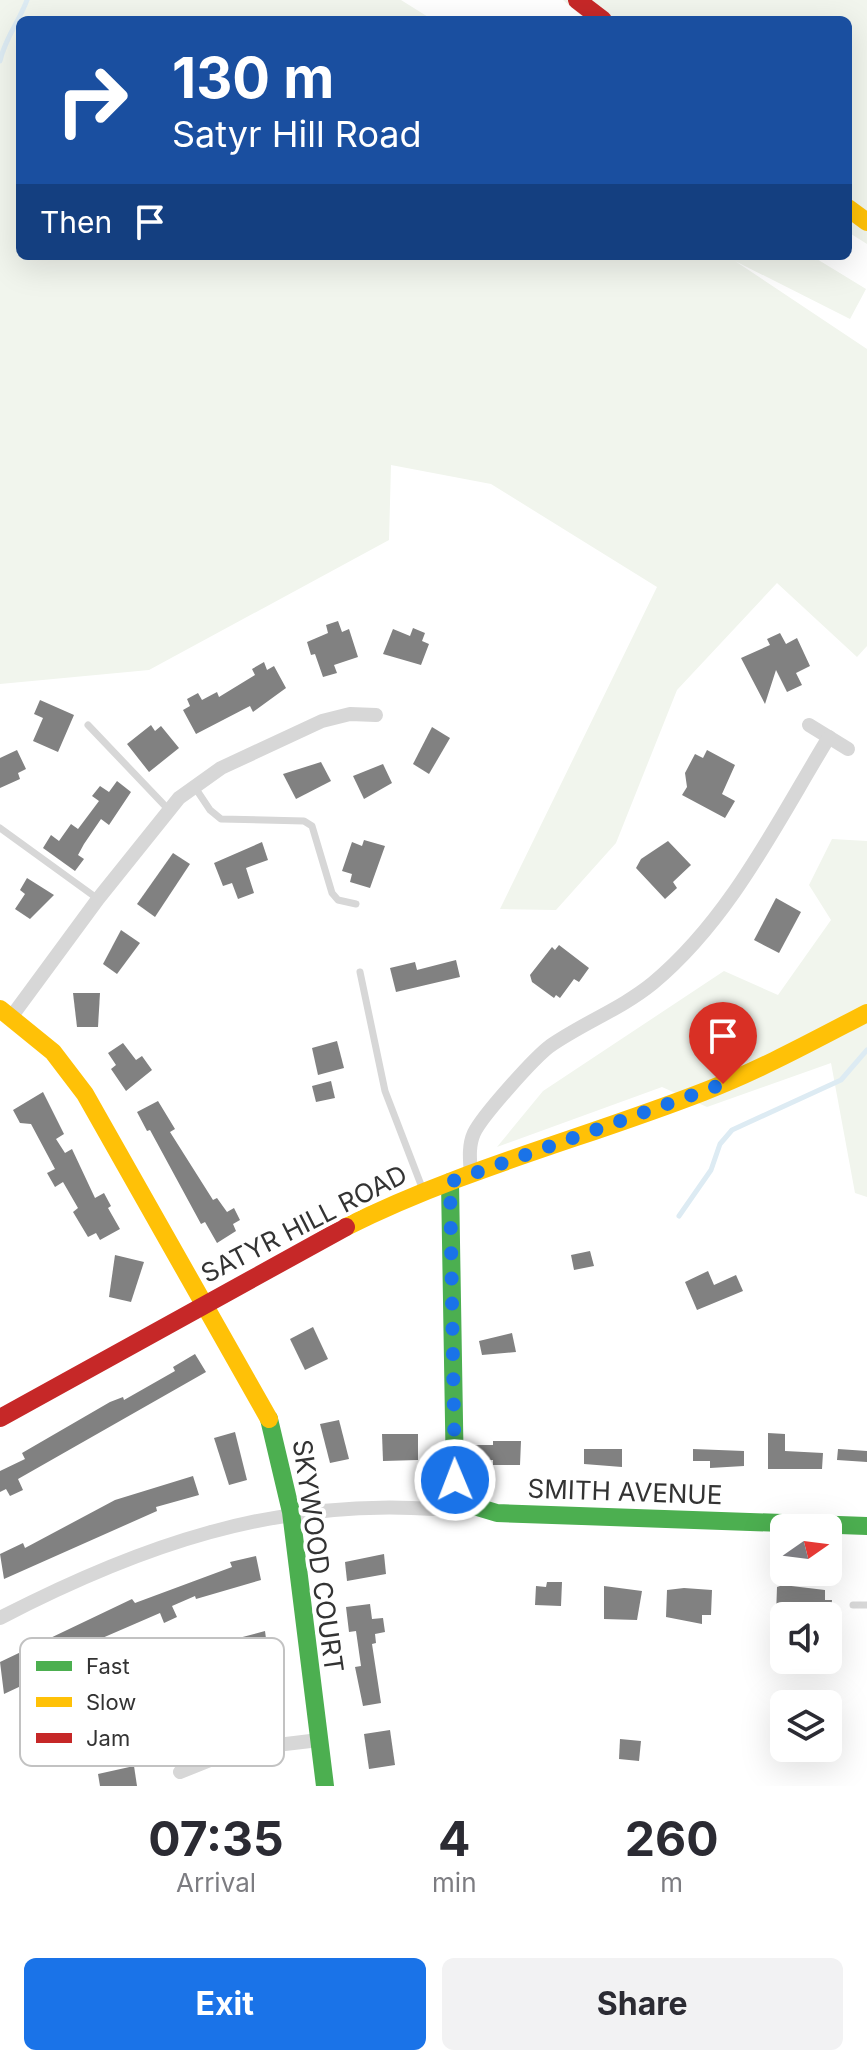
<!DOCTYPE html>
<style>
body{margin:0;font-family:Inter,sans-serif;background:#f2f2f3;color:#2b2b33;height:100vh;display:flex;flex-direction:column;font-size:30px;white-space:nowrap}
*{box-sizing:border-box;margin:0}
p{font-size:26px;color:#7c7c81}
.icon{flex:none;width:44px;height:44px;fill:none;stroke:currentColor;stroke-width:2;stroke-linecap:round;stroke-linejoin:round}
.map{position:relative;height:1786px;overflow:hidden}
.side{display:flex;flex-direction:column;background:#fff;flex:1}
.side>*{flex:none}
.top-card{position:absolute;left:16px;top:16px;width:836px;height:244px;border-radius:12px;box-shadow:0 8px 32px #0002;background:#1a4fa0;color:#fff;overflow:hidden}
.needle{width:52px;rotate:76deg}
.fabs{position:absolute;left:770px;top:1514px;display:grid;gap:16px}
.fabs a{display:grid;place-items:center;width:72px;height:72px;border-radius:12px;background:#fff;box-shadow:0 8px 32px #0002;font-size:40px}
.pin{position:absolute;display:grid;place-items:center;width:68px;height:68px;color:#fff;margin:-82px -34px;border-radius:50% 50% 50% 0;rotate:-45deg;box-shadow:0 0 8px #0007}
.pin .icon{rotate:45deg}
.me{position:absolute;width:88px;margin:-44px;rotate:359deg;stroke-linejoin:round;filter:drop-shadow(0 0 6px #0008)}
.turn{display:flex;align-items:center;gap:28px;height:168px;padding:0 24px;font-size:36px}
.turn .icon{width:104px;height:104px;stroke-width:2.5}
.turn b{display:block;font-size:56px;line-height:68px}
.then{display:flex;align-items:center;height:76px;padding:0 24px;background:#0003;gap:16px;font-size:30px}
.eta{display:flex;justify-content:space-evenly;align-items:center;height:136px;text-align:center}
.eta b{font-size:48px;font-weight:700;line-height:56px}
.action{display:flex;gap:16px;margin-top:auto;padding:16px 24px}
.action a{flex:1;height:92px;border-radius:12px;background:#1a73e8;color:#fff;font-size:32px;font-weight:700;line-height:92px;text-align:center}
.action a+a{background:#f2f2f3;color:#2b2b33}
.map>svg:first-child{display:block}
.green{fill:#f1f5ed}
.lines{fill:none;stroke-linecap:round;stroke-linejoin:round}
.stream{stroke:#ddebf3;stroke-width:5}
.building{fill:#818181}
.lane{stroke:#d7d7d7;stroke-width:7}
.street{stroke:#d7d7d7;stroke-width:14}
.fast{stroke:#4caf50;stroke-width:18}
.slow{stroke:#ffc107;stroke-width:18}
.jam{stroke:#c62828;stroke-width:18}
.route{stroke:#1a73e8;stroke-width:14;stroke-dasharray:0 25.2}
.labels{text-anchor:middle;stroke-width:8;stroke-linejoin:round;paint-order:stroke}
.street-label{font-size:26px;fill:#333;stroke:#fff}
.key{fill:#fff;stroke:#c2c2c2;stroke-width:2}
.key-label{font-size:22px;fill:#333}
</style>
<div class="map">
<svg width="867" height="1786" viewBox="0 0 867 1786">
<rect width="100%" height="100%" fill="#fff"/>
<g class="green">
<polygon points="0,0 401,0 433,20 20,20 20,256 812,256 866,289 850,319 735,261 867,349 867,646 857,657 777,583 677,690 616,843 556,910 500,909 657,587 491,484 391,465 389,540 149,670 0,684"/>
<polygon points="563,0 867,0 867,244 848,232 848,20 586,20"/>
<polygon points="832,839 867,841 867,1197 855,1193 831,1063 707,1107 662,1087 497,1147 543,1091 724,971 778,995 831,920 809,885"/>
</g>
<g class="lines">
<g class="stream">
<path d="M0 61C5 38 19 22 27 0"/>
<polyline points="679,1216 711,1170 720,1144 732,1130 841,1080 867,1050"/>
</g>
</g>
<g class="building">
<polygon points="338,621 342,632 349,629 358,657 334,665 337,673 323,677 315,654 311,655 307,642 328,633 326,625"/>
<polygon points="413,628 425,633 422,641 429,644 421,665 383,654 393,629 410,636"/>
<polygon points="780,633 786,644 797,638 810,666 796,673 802,685 787,692 776,670 765,704 741,658 770,645 767,639"/>
<polygon points="264,662 267,670 274,666 286,688 253,712 250,706 196,734 183,710 190,706 187,699 198,693 202,700 217,692 219,697 255,675 252,669"/>
<polygon points="40,700 74,715 58,752 33,741 43,718 34,714"/>
<polygon points="151,725 155,731 161,726 179,748 149,772 127,744"/>
<polygon points="432,727 450,738 429,774 413,764"/>
<polygon points="17,750 26,769 18,773 20,779 0,788 0,758"/>
<polygon points="707,750 735,765 722,794 735,801 725,818 682,795 687,787 685,773 695,754 703,758"/>
<polygon points="321,762 331,781 296,799 283,774"/>
<polygon points="383,764 392,783 364,799 353,776"/>
<polygon points="117,781 131,792 109,825 101,819 84,844 78,855 84,859 75,871 43,848 51,835 59,841 71,824 78,829 99,801 92,796 100,786 109,792"/>
<polygon points="364,840 385,846 370,888 350,882 352,874 342,871 352,842 362,846"/>
<polygon points="668,841 691,865 673,882 677,888 665,899 636,868 641,859"/>
<polygon points="262,842 268,860 246,868 254,893 238,899 232,883 223,886 214,863"/>
<polygon points="173,853 190,864 155,917 137,904"/>
<polygon points="27,878 54,895 30,919 15,909 25,894 20,890"/>
<polygon points="776,898 801,912 779,953 754,940"/>
<polygon points="121,930 140,943 117,974 103,964"/>
<polygon points="559,945 589,968 579,982 574,979 560,998 556,995 554,998 532,982 530,975 552,947 555,950"/>
<polygon points="456,960 460,977 396,992 390,968 415,962 417,970"/>
<polygon points="73,993 100,993 98,1027 77,1027"/>
<polygon points="337,1041 344,1068 318,1075 312,1048"/>
<polygon points="123,1043 136,1060 142,1056 152,1070 126,1091 111,1069 116,1065 108,1053"/>
<polygon points="331,1081 335,1098 316,1102 312,1086"/>
<polygon points="43,1092 64,1134 56,1139 65,1153 72,1149 95,1198 104,1193 111,1206 108,1208 120,1229 100,1240 96,1233 88,1237 73,1212 78,1208 63,1182 55,1187 47,1173 55,1169 31,1124 20,1123 13,1110"/>
<polygon points="158,1101 175,1129 170,1132 213,1200 217,1198 227,1212 234,1208 240,1220 233,1224 236,1231 217,1243 205,1222 201,1224 150,1130 147,1131 137,1112"/>
<polygon points="590,1251 594,1266 574,1270 571,1255"/>
<polygon points="115,1255 144,1262 131,1302 109,1297"/>
<polygon points="708,1271 714,1285 736,1275 743,1291 697,1310 685,1282"/>
<polygon points="313,1327 328,1359 305,1370 290,1339"/>
<polygon points="512,1333 516,1352 482,1355 479,1341"/>
<polygon points="195,1354 206,1372 18,1479 23,1490 10,1496 6,1489 0,1492 0,1471 25,1459 22,1453 110,1402 123,1397 124,1400 175,1371 173,1367"/>
<polygon points="339,1420 349,1459 330,1463 320,1424"/>
<polygon points="235,1432 247,1480 229,1485 214,1438"/>
<polygon points="768,1433 785,1434 785,1451 823,1453 822,1469 768,1469"/>
<polygon points="382,1434 418,1434 418,1460 383,1461"/>
<polygon points="493,1441 521,1441 520,1465 493,1465 493,1460 475,1460 475,1445 493,1445"/>
<polygon points="584,1449 622,1449 622,1467 584,1464"/>
<polygon points="693,1449 744,1451 744,1466 710,1468 710,1461 693,1461"/>
<polygon points="838,1449 867,1451 867,1462 837,1460"/>
<polygon points="193,1476 199,1495 156,1507 157,1511 4,1579 0,1554 23,1543 25,1548 115,1500"/>
<polygon points="384,1554 386,1574 347,1581 345,1562"/>
<polygon points="256,1556 261,1580 196,1599 195,1596 172,1606 177,1617 164,1623 160,1613 63,1655 65,1657 26,1675 28,1678 19,1682 21,1686 4,1694 0,1662 132,1599 135,1603 232,1567 230,1562"/>
<polygon points="547,1582 562,1582 561,1606 535,1605 536,1586 546,1587"/>
<polygon points="783,1585 825,1590 825,1600 832,1600 831,1612 796,1611 796,1616 776,1616 777,1587"/>
<polygon points="604,1586 642,1591 637,1620 604,1619"/>
<polygon points="684,1588 712,1590 711,1615 702,1615 702,1624 666,1617 667,1590"/>
<polygon points="370,1604 372,1619 383,1618 385,1632 375,1634 376,1643 372,1644 381,1703 363,1706 355,1667 361,1666 356,1631 349,1632 346,1607"/>
<polygon points="265,1631 275,1707 254,1709 242,1656 233,1657 231,1640"/>
<polygon points="390,1730 395,1765 369,1769 364,1734"/>
<polygon points="620,1739 641,1741 639,1761 619,1759"/>
<polygon points="134,1766 137,1786 100,1786 98,1774"/>
</g>
<g class="lines">
<g class="lane">
<polyline points="88,725 168,809"/>
<polyline points="194,786 210,810 221,819 304,821 312,826 332,893 338,900 356,904"/>
<polyline points="0,828 98,899"/>
<polyline points="360,972 385,1091 423,1190"/>
<polyline points="853,1605 867,1605"/>
</g>
<g class="street">
<polyline points="809,725 848,749"/>
<polyline points="12,1016 98,899 179,798 221,768 322,721 350,714 376,715"/>
<path d="M471 1175C470 1161 468 1146 474 1133 482 1116 534 1058 550 1046 583 1023 621 1009 653 983 731 918 777 822 829 737"/>
<path d="M0 1618C139 1546 275 1498 434 1509"/>
<polyline points="180,1772 235,1750 319,1740"/>
</g>
<g class="fast">
<polyline points="450,1182 455,1480 467,1504 497,1513 867,1526"/>
<polyline points="269,1419 291,1512 325,1786"/>
</g>
<g class="slow">
<polyline points="848,208 867,222"/>
<polyline points="0,1009 53,1052 85,1094 269,1419"/>
<path d="M346 1227C459 1170 585 1138 703 1092 760 1070 813 1041 867 1013"/>
</g>
<g class="jam">
<polyline points="577,0 603,20"/>
<polyline points="0,1418 346,1227"/>
</g>
</g>
<g class="lines">
<polyline class="route" points="455,1480 450,1182 723,1084"/>
</g>
<g class="labels">
<g class="street-label">
<text transform="translate(304 1224) rotate(-27)" y="9">SATYR HILL ROAD</text>
<text transform="translate(625 1492) rotate(2)" y="9">SMITH AVENUE</text>
<text transform="translate(318 1556) rotate(82)" y="9">SKYWOOD COURT</text>
</g>
</g>
<rect x="20" y="1638" width="264" height="128" rx="12" class="key"/>
<rect x="36" y="1661" width="36" height="10" fill="#4caf50"/>
<rect x="36" y="1697" width="36" height="10" fill="#ffc107"/>
<rect x="36" y="1733" width="36" height="10" fill="#c62828"/>
<g class="key-label">
<text x="86" y="1674">Fast</text>
<text x="86" y="1710">Slow</text>
<text x="86" y="1746">Jam</text>
</g>
</svg>
<div class="fabs">
<a><svg class="needle" viewBox="-14 -14 28 28"><path d="M0-13l5 13h-10z" fill="#e53935"/><path d="M0 13l5-13h-10z" fill="#7c7c81"/></svg></a>
<a><svg class="icon" aria-label="sound" viewBox="0 0 24 24"><path d="M4 9h4l5-4v14l-5-4H4zM17 9q2 3 0 6"/></svg></a>
<a><svg class="icon" aria-label="layers" viewBox="0 0 24 24"><path d="M12 4l9 5-9 5-9-5zM3 14l9 5 9-5"/></svg></a>
</div>
<div class="pin" style="left:723px;top:1084px;background:#d93025"><svg class="icon" aria-label="arrive" viewBox="0 0 24 24"><path d="M6 21V4h12l-3 4 3 4H6"/></svg></div>
<svg class="me" style="left:455px;top:1480px" viewBox="-20 -20 40 40"><circle r="17" fill="#1a73e8" stroke="#fff" stroke-width="3"/><path d="M0-11L8 9 0 5-8 9z" fill="#fff"/></svg>
<div class="top-card">
<div class="turn"><svg class="icon" aria-label="right" viewBox="0 0 24 24"><path d="M7 20v-9h11M14 6l5 5-5 5"/></svg><div><b>130 m</b>Satyr Hill Road</div></div>
<div class="then">Then<svg class="icon" aria-label="arrive" viewBox="0 0 24 24"><path d="M6 21V4h12l-3 4 3 4H6"/></svg></div>
</div>
</div>
<section class="side">
<div class="eta">
<div><b>07:35</b><p>Arrival</p></div>
<div><b>4</b><p>min</p></div>
<div><b>260</b><p>m</p></div>
</div>
<div class="action"><a>Exit</a><a>Share</a></div>
</section>
